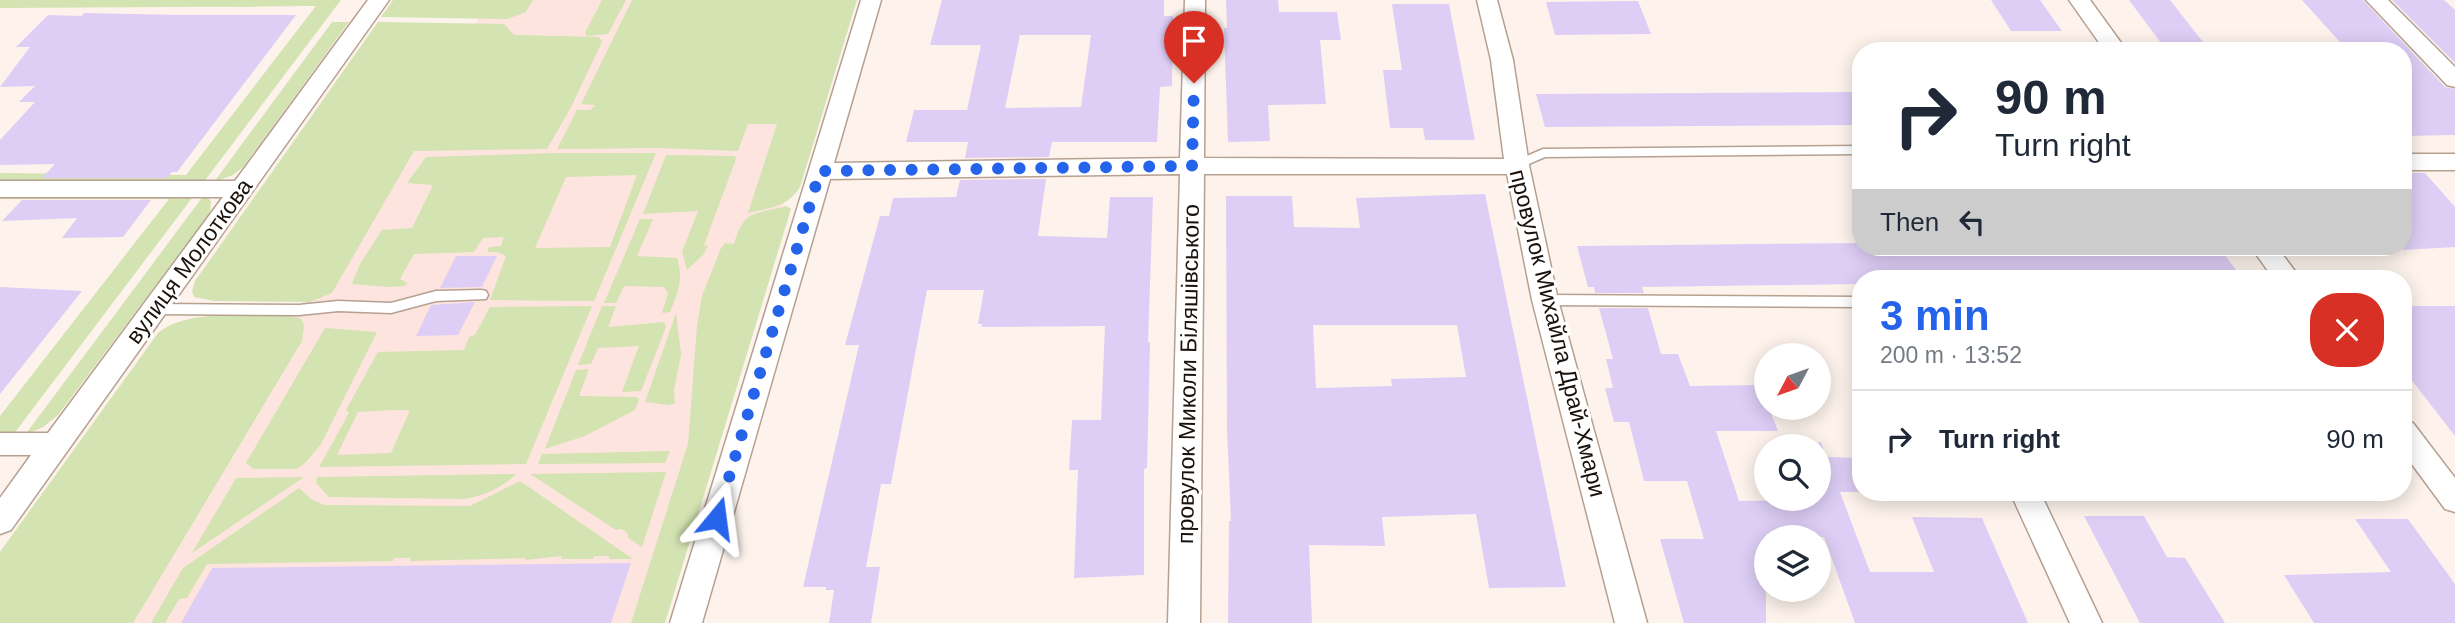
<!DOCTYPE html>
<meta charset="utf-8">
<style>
body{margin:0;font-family:Arial,sans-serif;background:#f6f6f7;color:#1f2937;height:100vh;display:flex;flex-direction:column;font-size:26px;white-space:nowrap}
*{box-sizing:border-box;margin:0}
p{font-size:23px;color:#747a83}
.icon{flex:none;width:38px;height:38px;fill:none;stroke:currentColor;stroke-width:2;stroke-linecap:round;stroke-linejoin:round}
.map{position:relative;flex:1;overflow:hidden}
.sheet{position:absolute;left:1852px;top:270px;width:560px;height:231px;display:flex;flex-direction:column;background:#fff;border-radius:28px;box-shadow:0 4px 18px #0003}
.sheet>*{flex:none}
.hud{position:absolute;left:1852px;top:42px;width:560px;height:214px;border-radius:28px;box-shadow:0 4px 18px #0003;background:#fff;color:#1f2937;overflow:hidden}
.needle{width:46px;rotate:229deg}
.controls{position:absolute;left:1754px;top:343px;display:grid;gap:14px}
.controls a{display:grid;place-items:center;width:77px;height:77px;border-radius:50%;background:#fff;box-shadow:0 4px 18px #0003;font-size:35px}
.pin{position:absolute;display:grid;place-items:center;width:60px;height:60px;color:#fff;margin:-72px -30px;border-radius:50% 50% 50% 0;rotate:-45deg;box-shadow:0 0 7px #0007}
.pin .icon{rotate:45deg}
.me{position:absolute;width:77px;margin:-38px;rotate:16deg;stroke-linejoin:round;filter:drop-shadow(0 0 5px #0008)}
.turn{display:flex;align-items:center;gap:24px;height:147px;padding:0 28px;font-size:32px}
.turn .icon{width:91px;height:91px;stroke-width:2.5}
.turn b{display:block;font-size:49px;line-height:60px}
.then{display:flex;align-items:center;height:66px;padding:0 28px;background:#0003;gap:14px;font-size:26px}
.round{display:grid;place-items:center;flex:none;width:74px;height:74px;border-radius:28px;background:#f6f6f7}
.headline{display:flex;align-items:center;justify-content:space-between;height:119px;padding:0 28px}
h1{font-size:42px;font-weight:800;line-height:52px;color:#2563eb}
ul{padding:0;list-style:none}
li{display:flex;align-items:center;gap:21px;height:98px;padding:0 28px;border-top:2px solid #e0e1e3}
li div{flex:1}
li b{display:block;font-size:26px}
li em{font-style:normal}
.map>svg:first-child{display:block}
.education{fill:#fee4de}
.green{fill:#d3e3b1;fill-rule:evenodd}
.building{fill:#decef6;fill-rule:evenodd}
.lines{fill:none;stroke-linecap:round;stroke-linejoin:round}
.service-casing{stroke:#b6a090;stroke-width:3}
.minor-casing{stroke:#b6a090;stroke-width:3}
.service{fill:#fff;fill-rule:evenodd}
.minor{fill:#fff;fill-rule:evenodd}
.route{stroke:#2563eb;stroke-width:12;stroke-dasharray:0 21.6}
.labels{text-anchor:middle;stroke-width:6;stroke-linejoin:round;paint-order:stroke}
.street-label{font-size:23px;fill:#19110b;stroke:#fff}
</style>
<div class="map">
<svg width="2455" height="623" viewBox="0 0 2455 623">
<rect width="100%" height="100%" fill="#fdf3ec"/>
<polygon class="education" points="490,0 848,0 651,623 107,623 292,324 307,294"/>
<g class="green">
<polygon points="0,0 341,0 203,183 0,182 0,173 186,175 316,6 0,8"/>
<polygon points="393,0 533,0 526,12 507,19 381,17"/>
<polygon points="602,0 626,0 608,34 587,36 585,33"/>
<path d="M632 0H857L800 187C788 207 769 208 748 213L777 124H748L738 151 658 148 557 149 577 110H591L595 105 581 104Z"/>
<polygon points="332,22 349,22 243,167 233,175 214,182"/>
<polygon points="378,22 504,24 514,35 599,37 602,42 570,109 547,149 414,151 332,293 310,302 214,301 194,297 192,291 195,281"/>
<path d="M555 153H656L594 301 490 300 506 256 497 252H487L489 247 501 246 504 237 483 238 474 252 414 254 400 279 407 283 405 286 389 287 352 284 360 264 382 230 412 228 433 185 407 183 426 157ZM637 175 610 247 535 248 566 177Z"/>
<polygon points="666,155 735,156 736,159 704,245 708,246 703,255 687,270 682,252 698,211 643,214"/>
<polygon points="0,194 195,194 13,435 0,435 0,416 169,199 0,199"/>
<polygon points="204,195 211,201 210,213 58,415 43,427 25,435"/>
<path d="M786 206 791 209 665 623H631L688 444 697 326 702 296 721 248 725 243 734 244C744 209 755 215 786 206Z"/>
<path d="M640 219H653L637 256 677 258C684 279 678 292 670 312L662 313 668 293 664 287 624 286 616 303H604Z"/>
<path d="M592 306 526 464 319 467 349 413 346 410 378 352 464 350 469 337 475 335 490 307ZM394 410H410L391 453 337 455 358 412Z"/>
<polygon points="602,306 616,306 608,327 664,322 666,327 641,391 622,392 639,346 598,348 591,364 578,365"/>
<polygon points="676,313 681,354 674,390 675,403 669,405 645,402"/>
<path d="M293 316 301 319 304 325 302 341 133 623H0V552L158 333C189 307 254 317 293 316Z"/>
<polygon points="325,328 377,332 321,444 307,461 297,469 254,469 246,463"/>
<polygon points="589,369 579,396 637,397 639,400 635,410 585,436 545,449 576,370"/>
<polygon points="670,451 665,463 538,464 542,454"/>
<polygon points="666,472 642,547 628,538 628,534 622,529 616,530 530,474"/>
<path d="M516 474C504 487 481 497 464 499L329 497 316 483 317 477Z"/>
<polygon points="304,477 192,553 236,478"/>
<polygon points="520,481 633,559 609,559 609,556 594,556 593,559 561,559 562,556 525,560 526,558 410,561 411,558 394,558 393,561 207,564 187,598 179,599 165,623 151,623 183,568 299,488 311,499 324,505 470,506"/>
</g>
<g class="building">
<path d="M942 0H1164V16H1173L1172 86 1160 87 1157 142H1052L1049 157 965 158 968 142H906L914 110H967L981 45H930ZM1020 35H1091L1081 107 1005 108Z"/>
<polygon points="1226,0 1278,0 1279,12 1337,12 1341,40 1320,40 1326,104 1268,105 1270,141 1228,142 1224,28 1227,28"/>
<polygon points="1991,0 2040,0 2062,31 2011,31"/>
<polygon points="2129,0 2170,0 2210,51 2167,51"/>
<polygon points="2302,0 2363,0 2445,87 2455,89 2455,135 2403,136 2403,51 2348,51"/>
<polygon points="2392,0 2444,0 2455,10 2455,63"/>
<polygon points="1638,1 1651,34 1555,35 1546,2"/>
<polygon points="1392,4 1449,4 1475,140 1425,140 1423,128 1390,128 1383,70 1402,70"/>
<polygon points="84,13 182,15 296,15 177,172 172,172 167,178 42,178 55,164 0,165 0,140 35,102 19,102 35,86 0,87 30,47 16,47 48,15 82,16"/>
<polygon points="1860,92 1860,125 1545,127 1536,94"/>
<polygon points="2403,173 2425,173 2455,207 2455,247 2403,250"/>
<polygon points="1046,179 1038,236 1107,238 1110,197 1153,197 1148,342 1150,342 1147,468 1144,469 1144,575 1074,578 1078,470 1069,470 1072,420 1101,420 1105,326 982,327 982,324 978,324 984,290 927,290 891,484 881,484 866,567 880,567 871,623 829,623 834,590 826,590 826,587 803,587 859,345 845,345 880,216 889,216 893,198 956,197 960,180"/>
<path d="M1485 194 1566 587 1489 588 1476 514 1382 517 1385 546 1309 545 1312 623H1228L1229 521H1231L1227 430 1226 196H1292L1294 227 1360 228 1356 198ZM1313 325H1457L1466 377 1391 379 1392 386 1316 388Z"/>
<polygon points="22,200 151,200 123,237 62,238 77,218 2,221"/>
<polygon points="1860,243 1860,247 2219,247 2242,278 1860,278 1860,284 1642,287 1644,293 1595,293 1594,287 1588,287 1577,246"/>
<polygon points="456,256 497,256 482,287 440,288"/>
<polygon points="0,287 82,291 0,394"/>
<polygon points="475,302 458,335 416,336 431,305"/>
<polygon points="2403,306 2455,306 2455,436 2403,369"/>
<polygon points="1599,308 1648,308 1661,354 1678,354 1690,386 1761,385 1766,408 1769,408 1778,431 1716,431 1739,501 1818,500 1818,443 1821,442 1826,457 1860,458 1860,492 1840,492 1870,572 1934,572 1912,517 1982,518 2028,623 1855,623 1824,537 1812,537 1810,534 1766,534 1766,623 1684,623 1660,539 1704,539 1687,481 1644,481 1629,422 1614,422 1605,388 1613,388 1606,359 1613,359"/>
<polygon points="2084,516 2144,516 2167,557 2185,558 2225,623 2140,623"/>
<polygon points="2355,519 2408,519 2455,584 2455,623 2314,623 2284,575 2391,572"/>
<polygon points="631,563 611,623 181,623 212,568"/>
</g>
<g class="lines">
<defs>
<g id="service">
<polygon points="1860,146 1860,154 1545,157 1517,169 1511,165 1513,162 1543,149"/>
<polygon points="481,290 486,291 488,295 486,299 436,301 391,313 338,311 299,315 154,314 147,309 154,304 299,305 338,301 391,303 436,291"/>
<polygon points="1545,295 1860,297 1860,307 1545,305 1538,300"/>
</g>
<g id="minor">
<polygon points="368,0 389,0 11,530 0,534 0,498 31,455 0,455 0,433 48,433 223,197 0,197 0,181 235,181"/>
<polygon points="861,0 881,0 834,163 1180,158 1185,0 1205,0 1204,158 1504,159 1491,60 1477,0 1497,0 1513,60 1529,165 1558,300 1647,623 1615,623 1532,300 1507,174 1204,174 1200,623 1168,623 1180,174 830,179 702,623 670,623"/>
<polygon points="2069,0 2090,0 2127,51 2105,51"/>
<polygon points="2366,0 2388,0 2455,67 2455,87 2447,85"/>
<rect x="2403" y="154" width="52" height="16"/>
<polygon points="2251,247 2277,247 2300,278 2273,278"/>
<polygon points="2403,420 2413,423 2455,478 2455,512 2445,509 2403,452"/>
<polygon points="2010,492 2040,492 2102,623 2070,623"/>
</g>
</defs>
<use href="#service" class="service-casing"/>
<use href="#minor" class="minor-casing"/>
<use href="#service" class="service"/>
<use href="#minor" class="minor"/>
</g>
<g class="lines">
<polyline class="route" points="717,518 820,171 1192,166 1194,83"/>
</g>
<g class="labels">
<g class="street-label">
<text transform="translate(189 261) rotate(-54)" y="8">вулиця Молоткова</text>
<text transform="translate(1558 333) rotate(76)" y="8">провулок Михайла Драй-Хмари</text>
<text transform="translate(1188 374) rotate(-89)" y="8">провулок Миколи Біляшівського</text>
</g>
</g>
</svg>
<div class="controls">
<a><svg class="needle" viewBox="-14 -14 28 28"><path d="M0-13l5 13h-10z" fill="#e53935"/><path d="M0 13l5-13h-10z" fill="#747a83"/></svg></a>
<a><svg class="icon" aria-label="search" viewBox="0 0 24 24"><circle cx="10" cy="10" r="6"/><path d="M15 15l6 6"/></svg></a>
<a><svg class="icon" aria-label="layers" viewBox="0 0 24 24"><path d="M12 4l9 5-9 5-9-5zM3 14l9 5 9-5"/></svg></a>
</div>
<div class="pin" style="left:1194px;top:83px;background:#d93025"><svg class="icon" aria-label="arrive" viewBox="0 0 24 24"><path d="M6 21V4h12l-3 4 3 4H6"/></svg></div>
<svg class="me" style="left:717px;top:518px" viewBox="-20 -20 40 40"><path d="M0-17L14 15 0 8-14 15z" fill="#2563eb" stroke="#fff" stroke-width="4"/></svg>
<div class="hud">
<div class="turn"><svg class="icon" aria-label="right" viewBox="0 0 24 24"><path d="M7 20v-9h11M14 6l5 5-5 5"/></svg><div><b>90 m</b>Turn right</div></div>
<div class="then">Then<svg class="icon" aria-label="left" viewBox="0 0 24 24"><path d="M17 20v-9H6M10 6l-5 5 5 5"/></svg></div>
</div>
<section class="sheet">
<div class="headline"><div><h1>3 min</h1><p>200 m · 13:52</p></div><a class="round" style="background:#d93025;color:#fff"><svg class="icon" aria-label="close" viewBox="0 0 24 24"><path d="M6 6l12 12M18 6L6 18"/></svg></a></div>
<ul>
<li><svg class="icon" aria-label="right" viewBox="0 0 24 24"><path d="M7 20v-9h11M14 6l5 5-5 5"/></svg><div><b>Turn right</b></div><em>90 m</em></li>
</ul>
</section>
</div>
